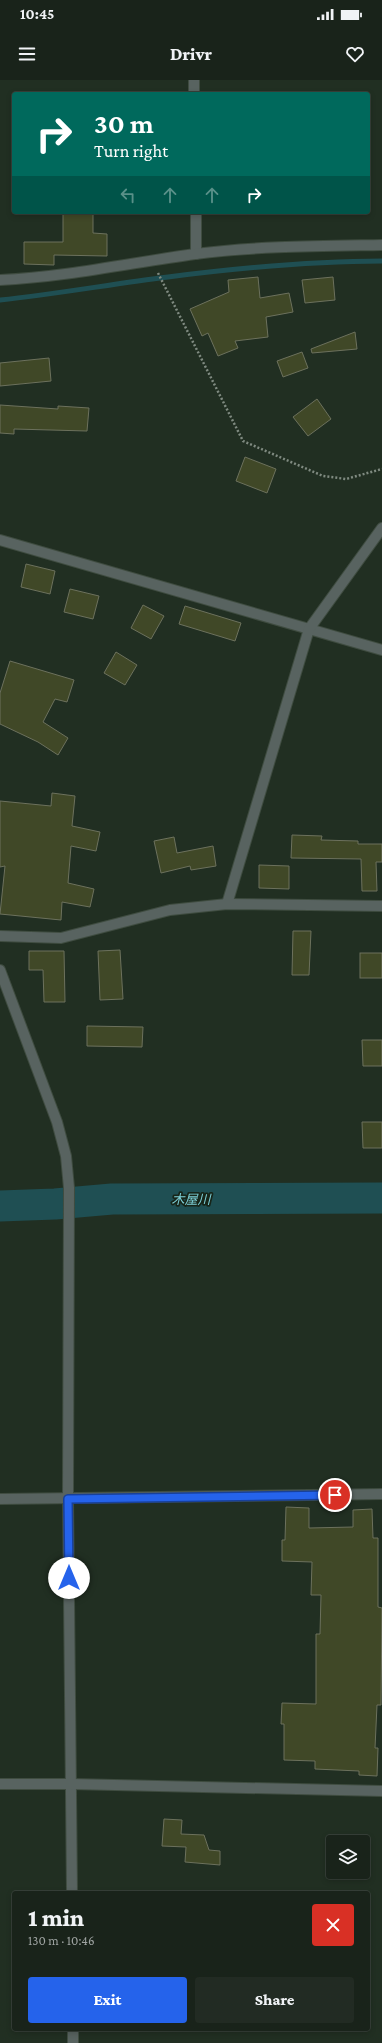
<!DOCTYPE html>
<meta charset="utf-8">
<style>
body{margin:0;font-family:"Crimson Pro","Noto Sans JP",serif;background:#222b23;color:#f1f3f6;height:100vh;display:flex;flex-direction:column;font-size:15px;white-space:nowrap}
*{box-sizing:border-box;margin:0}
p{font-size:13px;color:#9fa4a2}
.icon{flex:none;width:22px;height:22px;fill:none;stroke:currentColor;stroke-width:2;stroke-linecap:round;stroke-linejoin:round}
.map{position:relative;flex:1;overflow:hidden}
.side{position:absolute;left:12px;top:1811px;width:358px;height:140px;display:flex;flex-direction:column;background:#19231a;border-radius:4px;box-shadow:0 2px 6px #0003,0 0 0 1px #374039}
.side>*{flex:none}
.top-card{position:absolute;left:12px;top:12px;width:358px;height:122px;border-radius:4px;box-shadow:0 2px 6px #0003,0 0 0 1px #374039;background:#00695c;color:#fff;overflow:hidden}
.controls{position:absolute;left:326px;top:1755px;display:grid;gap:8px}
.controls a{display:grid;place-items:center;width:44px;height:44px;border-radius:4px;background:#19231a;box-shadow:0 2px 6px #0003,0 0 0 1px #374039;font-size:20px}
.pin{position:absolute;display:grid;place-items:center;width:34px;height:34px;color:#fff;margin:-17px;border:2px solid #fff;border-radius:50%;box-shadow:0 1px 4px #0007}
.me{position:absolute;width:44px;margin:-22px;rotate:0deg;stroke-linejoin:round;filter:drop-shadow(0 0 3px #0008)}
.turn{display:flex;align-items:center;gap:14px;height:84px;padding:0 16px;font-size:18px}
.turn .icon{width:52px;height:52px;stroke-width:2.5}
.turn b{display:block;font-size:28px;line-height:34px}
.lanes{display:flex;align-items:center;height:38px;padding:0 16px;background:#0003;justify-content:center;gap:20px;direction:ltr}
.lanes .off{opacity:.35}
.round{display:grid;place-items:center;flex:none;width:42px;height:42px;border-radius:4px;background:#222b23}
.head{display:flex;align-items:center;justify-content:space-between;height:68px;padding:0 16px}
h1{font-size:24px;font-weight:800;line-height:30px}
.primary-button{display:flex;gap:8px;margin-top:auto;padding:8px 16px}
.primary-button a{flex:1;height:46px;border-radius:4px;background:#2563eb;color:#fff;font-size:16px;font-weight:800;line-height:46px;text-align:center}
.primary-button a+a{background:#222b23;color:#f1f3f6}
.status{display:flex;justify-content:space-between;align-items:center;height:28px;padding:0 20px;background:#19231a;direction:ltr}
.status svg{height:11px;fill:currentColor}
header{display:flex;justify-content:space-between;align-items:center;height:52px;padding:0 16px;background:#19231a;font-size:18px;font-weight:800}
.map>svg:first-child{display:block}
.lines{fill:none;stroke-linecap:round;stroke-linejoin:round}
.stream{stroke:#1f4f53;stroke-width:5}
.river{stroke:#1f4f53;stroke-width:31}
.building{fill:#404827;stroke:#6c715d}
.minor-casing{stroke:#3f4c40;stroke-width:12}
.path{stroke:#7f8a80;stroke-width:2.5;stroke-dasharray:2 2;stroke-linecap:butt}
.minor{stroke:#586360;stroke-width:10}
.route-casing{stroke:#184099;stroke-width:10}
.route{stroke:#2563eb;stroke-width:7}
.labels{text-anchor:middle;stroke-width:3.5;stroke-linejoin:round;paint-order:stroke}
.water-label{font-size:13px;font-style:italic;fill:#7dd0d8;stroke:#172519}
</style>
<div class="status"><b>10:45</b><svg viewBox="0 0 49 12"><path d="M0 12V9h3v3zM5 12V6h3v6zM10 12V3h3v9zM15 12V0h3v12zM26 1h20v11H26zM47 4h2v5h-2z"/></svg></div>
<header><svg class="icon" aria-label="menu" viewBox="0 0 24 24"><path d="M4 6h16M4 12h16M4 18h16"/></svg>Drivr<svg class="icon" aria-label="heart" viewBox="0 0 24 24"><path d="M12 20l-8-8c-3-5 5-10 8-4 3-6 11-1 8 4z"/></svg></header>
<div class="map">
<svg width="382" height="1963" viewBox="0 0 382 1963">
<rect width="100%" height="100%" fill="#212f22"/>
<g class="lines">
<path class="stream" d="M0 220C56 214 112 204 168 197 239 188 311 181 382 181"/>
<polyline class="river" points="0,1126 55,1124 112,1119 382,1118"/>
</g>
<g class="building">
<polygon points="63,132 93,132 93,153 107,154 107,176 54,175 54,185 24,184 24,162 63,162"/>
<polygon points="258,197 260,218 289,213 293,232 266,237 268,257 235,261 238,268 218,276 208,253 202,256 190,229 229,212 228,200"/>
<polygon points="333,197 335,220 305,223 302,200"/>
<polygon points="355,252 357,269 312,273 311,269"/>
<polygon points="302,272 308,288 283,297 277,281"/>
<polygon points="49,278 51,301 0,306 0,283"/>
<polygon points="317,319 331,339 308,356 293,337"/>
<polygon points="0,325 58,329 58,326 89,328 87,351 14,349 14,354 0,353"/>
<polygon points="245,377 276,389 267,413 236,401"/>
<polygon points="26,484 55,491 50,514 21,507"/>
<polygon points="70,509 99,516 93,539 64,532"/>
<polygon points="143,525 164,536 151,559 131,548"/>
<polygon points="185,526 241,543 235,561 179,544"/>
<polygon points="116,572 137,585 125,605 104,593"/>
<polygon points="10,581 74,600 67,622 55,619 43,642 68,658 58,675 38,662 0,644 0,613"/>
<polygon points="52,713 75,716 72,746 100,752 96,771 71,766 68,803 94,809 90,827 62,822 61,840 0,834 5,786 0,787 0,721 51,726"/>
<polygon points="292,755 322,756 321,760 358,761 358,764 382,764 382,782 376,782 377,811 362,811 361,779 291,778"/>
<polygon points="174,757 177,773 213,766 216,786 191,790 190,786 161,793 154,761"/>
<polygon points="259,785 289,786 289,809 259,808"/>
<polygon points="293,851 311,851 309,895 292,895"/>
<polygon points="120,870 123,919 100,920 98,871"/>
<polygon points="29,871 64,871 65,922 44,922 43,890 29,890"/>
<rect x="360" y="873" width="22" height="25"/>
<polygon points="87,946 143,947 142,967 87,966"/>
<polygon points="362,960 382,960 382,986 363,986"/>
<polygon points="362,1042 382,1042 382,1068 363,1068"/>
<polygon points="286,1427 309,1428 309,1448 353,1447 353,1430 372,1429 373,1458 378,1458 378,1527 382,1528 381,1625 377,1625 375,1668 378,1668 377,1696 359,1695 359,1691 315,1689 315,1681 284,1680 284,1644 281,1644 282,1623 316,1624 316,1554 320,1554 321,1515 311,1515 312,1482 282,1481 282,1460 285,1460"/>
<polygon points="164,1739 182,1740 181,1754 204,1755 209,1770 220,1771 220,1785 185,1782 186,1767 162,1766"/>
</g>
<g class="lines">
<defs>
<g id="minor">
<polyline points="194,0 194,14"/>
<polyline points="196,132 196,174"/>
<path d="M0 200C66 197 130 183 195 174 257 166 320 166 382 165"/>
<polyline points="0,460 382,570"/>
<polyline points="227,824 309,549 382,448"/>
<polyline points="0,856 61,858 170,830 227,824 382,826"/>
<polyline points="0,890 57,1042 66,1076 69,1108 68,1419 72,1813"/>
<polyline points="0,1419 382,1414"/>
<polyline points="0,1704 71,1704 382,1711"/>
<polyline points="73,1949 73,1963"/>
</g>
</defs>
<use href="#minor" class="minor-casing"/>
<polyline class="path" points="158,193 243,361 323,396 346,399 382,389"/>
<use href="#minor" class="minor"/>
</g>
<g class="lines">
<defs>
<polyline id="route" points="69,1498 68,1419 335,1415"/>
</defs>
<use href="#route" class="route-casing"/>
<use href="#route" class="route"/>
</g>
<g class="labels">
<g class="water-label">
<text x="191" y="1124">木屋川</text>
</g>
</g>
</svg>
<div class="controls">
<a><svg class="icon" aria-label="layers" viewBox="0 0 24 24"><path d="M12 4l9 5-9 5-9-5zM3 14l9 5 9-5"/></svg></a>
</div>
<div class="pin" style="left:335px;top:1415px;background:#d93025"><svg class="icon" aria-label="arrive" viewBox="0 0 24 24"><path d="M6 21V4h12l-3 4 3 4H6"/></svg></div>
<svg class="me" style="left:69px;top:1498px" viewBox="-20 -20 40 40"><circle r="19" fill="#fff"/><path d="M0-13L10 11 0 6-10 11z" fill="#2563eb"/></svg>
<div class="top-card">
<div class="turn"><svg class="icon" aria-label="right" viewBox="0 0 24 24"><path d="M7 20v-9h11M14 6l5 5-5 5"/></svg><div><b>30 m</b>Turn right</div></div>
<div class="lanes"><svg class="icon off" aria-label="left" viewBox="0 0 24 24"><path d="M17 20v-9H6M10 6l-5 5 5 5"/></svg><svg class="icon off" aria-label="ahead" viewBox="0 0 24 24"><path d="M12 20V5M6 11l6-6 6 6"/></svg><svg class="icon off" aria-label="ahead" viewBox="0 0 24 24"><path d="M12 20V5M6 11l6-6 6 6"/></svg><svg class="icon" aria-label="right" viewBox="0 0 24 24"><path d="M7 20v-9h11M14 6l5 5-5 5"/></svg></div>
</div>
<section class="side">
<div class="head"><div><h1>1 min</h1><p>130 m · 10:46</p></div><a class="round" style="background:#d93025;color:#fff"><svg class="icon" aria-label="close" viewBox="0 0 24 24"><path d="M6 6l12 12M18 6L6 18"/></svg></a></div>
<div class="primary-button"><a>Exit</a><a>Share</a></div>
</section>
</div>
